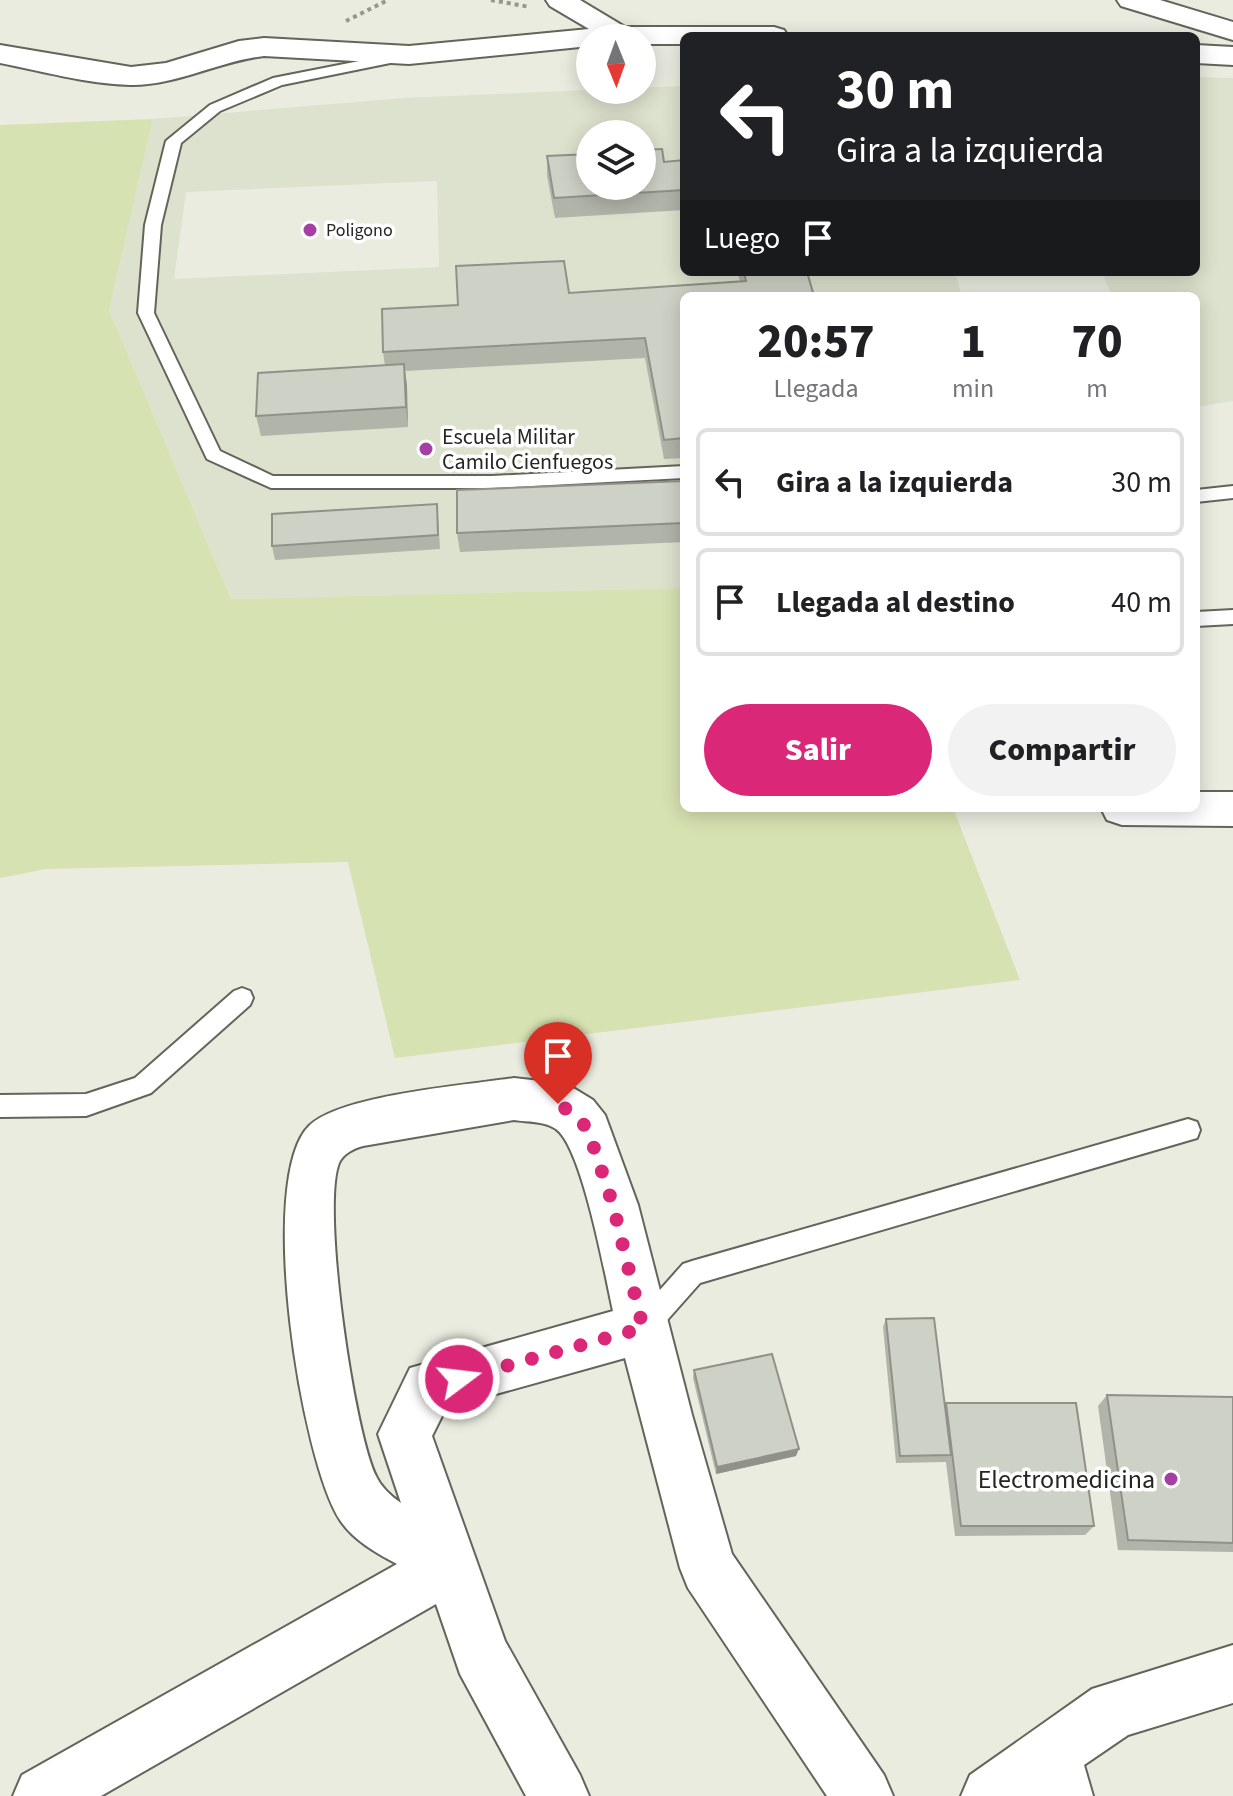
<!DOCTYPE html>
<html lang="es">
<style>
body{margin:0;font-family:"Source Sans 3",sans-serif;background:#f2f2f2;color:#202124;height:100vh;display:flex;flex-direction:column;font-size:30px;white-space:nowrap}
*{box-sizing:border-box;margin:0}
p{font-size:26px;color:#757577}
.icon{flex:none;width:44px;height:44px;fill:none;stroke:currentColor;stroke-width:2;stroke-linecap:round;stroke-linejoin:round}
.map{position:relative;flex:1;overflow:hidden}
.side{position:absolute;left:680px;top:292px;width:520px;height:520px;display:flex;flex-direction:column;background:#fff;border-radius:12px;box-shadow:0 4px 20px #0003}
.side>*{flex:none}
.guide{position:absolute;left:680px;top:32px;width:520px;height:244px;border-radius:12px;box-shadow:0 4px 20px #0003;background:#202124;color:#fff;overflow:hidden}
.needle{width:52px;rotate:179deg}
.fabs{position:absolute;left:576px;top:24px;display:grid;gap:16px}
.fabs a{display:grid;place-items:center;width:80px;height:80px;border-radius:50%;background:#fff;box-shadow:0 4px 20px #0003;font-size:40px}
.pin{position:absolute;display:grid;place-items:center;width:68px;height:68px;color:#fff;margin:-82px -34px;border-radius:50% 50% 50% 0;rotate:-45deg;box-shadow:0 0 8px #0007}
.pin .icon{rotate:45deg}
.me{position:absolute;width:88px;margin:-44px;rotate:75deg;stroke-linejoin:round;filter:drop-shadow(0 0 6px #0008)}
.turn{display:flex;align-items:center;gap:28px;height:168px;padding:0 24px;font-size:36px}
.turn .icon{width:104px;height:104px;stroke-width:2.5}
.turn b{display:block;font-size:56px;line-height:68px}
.then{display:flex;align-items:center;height:76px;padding:0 24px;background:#0003;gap:16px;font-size:30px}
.eta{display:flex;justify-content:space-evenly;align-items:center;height:136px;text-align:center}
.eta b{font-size:48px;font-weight:800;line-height:56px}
.action{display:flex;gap:16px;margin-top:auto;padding:16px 24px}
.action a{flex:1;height:92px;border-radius:48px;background:#db2777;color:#fff;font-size:32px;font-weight:800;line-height:92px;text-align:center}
.action a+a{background:#f2f2f2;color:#202124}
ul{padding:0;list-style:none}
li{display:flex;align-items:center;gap:24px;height:108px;margin:0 16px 12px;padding:0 8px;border:4px solid #e0e0e0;border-radius:12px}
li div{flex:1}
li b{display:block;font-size:30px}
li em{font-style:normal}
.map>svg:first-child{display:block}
.built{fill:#dde2ce;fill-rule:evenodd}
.green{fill:#d7e2b2}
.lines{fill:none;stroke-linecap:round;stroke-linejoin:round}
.service-casing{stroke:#63655a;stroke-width:4}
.minor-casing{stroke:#63655a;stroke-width:4}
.path{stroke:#96988e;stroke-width:4;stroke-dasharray:4 4;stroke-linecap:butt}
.service{fill:#fff;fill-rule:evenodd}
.minor{fill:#fff;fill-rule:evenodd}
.wall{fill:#b1b4a9}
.shaded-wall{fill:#90928a}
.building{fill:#ced1c5;stroke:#90928a;stroke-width:2}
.route{stroke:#db2777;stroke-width:14;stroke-dasharray:0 25.2}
.poi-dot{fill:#a53fa4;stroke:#fff;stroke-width:3}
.labels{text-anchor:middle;stroke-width:7;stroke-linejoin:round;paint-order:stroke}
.far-poi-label{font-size:18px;fill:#252621;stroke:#fff;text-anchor:start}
.poi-label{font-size:22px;fill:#252621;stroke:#fff;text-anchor:start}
.near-poi-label{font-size:26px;fill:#252621;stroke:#fff;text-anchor:end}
</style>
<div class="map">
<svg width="1233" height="1796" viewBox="0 0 1233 1796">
<rect width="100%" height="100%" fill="#e9ecdf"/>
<g class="built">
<polygon points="1196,77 1233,78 1233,401 1196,407 1196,296 1112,296 1102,272 1196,272"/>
<path d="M684 86V272H955L962 296H684V588L231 599 109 310 153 119 404 98ZM590 134H642V186H590ZM437 181 439 267 174 279 186 192Z"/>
</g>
<polygon class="green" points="153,119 109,310 231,599 684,588 684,808 953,808 1020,980 395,1058 348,862 46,869 0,878 0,125"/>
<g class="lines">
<defs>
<g id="service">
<polygon points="400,53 407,57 405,60 282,85 220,111 181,143 161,225 154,313 220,451 273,476 492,476 684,466 684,478 492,488 271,488 207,459 138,313 145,225 166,141 210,105 273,78"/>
<polygon points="1233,486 1233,498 1196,502 1196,490"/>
<polygon points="1233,610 1233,624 1196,626 1196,612"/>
<polygon points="242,988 250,991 253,998 250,1005 151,1093 86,1116 0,1117 0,1095 86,1094 135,1078 234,991"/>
<polygon points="1188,1119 1197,1122 1200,1130 1197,1138 700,1283 653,1336 644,1340 635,1336 631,1327 635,1318 683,1264 692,1261"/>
</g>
<g id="minor">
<path d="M546 0H580L625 27H774L784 30 788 36H684V44H642V38H590V46L409 64 264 56C219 61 176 86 130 85 87 84 42 71 0 63V45L131 67 166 63 239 41 264 38 409 46 589 29 550 6Z"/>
<polygon points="1117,0 1160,0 1233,22 1233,40 1121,6"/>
<polygon points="1196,45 1233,47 1233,65 1196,63"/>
<polygon points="1196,792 1233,792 1233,826 1122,825 1107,820 1101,808 1196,808"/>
<path d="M514 1078 558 1083 575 1089 593 1100 605 1115 638 1205 692 1415 732 1554 884 1775 893 1796H827L688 1588 680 1568 625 1358 446 1408 432 1436 505 1641 580 1775 589 1796H526L460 1674 436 1604 101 1796H13L22 1775 397 1564C376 1553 353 1540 340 1520 301 1460 256 1179 309 1126 340 1095 468 1085 514 1078ZM514 1120C527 1122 545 1121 556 1129 582 1147 605 1275 613 1311L410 1368 378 1434 401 1503C391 1496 381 1487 376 1476 354 1432 321 1207 339 1163 343 1154 354 1148 363 1146Z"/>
<polygon points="1233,1645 1233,1703 1128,1735 1084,1765 1093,1796 961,1796 970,1775 1092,1689"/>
</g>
</defs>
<use href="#service" class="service-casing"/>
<use href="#minor" class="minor-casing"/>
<g class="path">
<polyline points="491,0 530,7"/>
<polyline points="346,21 388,0"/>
</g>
<use href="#service" class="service"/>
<use href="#minor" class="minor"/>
</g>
<g class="wall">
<polygon points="547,156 664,162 684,160 684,210 555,218 547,176"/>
<polygon points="737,272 807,272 684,296 684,458 664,459 645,358 405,371 408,427 261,436 256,416 385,366 383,352 458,305 569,293 740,281"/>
<polygon points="684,481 684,542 460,552 457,533"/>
<polygon points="438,517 440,549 275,560 272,546"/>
<polygon points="886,1319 945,1406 946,1403 1094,1526 1085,1535 955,1536 946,1462 896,1463 883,1327"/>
<polygon points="694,1370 796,1456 716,1474 693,1378"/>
<polygon points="1107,1395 1233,1397 1233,1552 1118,1550 1098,1406"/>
</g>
<g class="shaded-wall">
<polygon points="404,364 407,385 408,427 406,407"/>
<polygon points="799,1449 796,1456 716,1474 717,1467"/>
</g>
<g class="building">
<polygon points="662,149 664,162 684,160 684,190 554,198 547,156 590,154 590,186 642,186 642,150"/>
<polygon points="564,261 569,293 746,281 744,272 807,272 814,296 684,296 684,438 664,440 645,338 383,352 382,309 458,305 456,266"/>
<polygon points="404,364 406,407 256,416 258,373"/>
<polygon points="684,481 684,523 457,533 457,490"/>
<polygon points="437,504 438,535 272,546 272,514"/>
<polygon points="934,1318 951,1455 900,1456 886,1319"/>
<polygon points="772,1354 799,1449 717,1467 694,1370"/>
<polygon points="1107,1395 1233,1397 1233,1543 1128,1540"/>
<polygon points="946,1403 1076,1403 1094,1526 961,1526"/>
</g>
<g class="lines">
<polyline class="route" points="459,1379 643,1328 613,1205 588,1130 576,1115 558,1104"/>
</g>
<g class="poi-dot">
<circle cx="310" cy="230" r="8"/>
<circle cx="426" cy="449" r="8"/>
<circle cx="1171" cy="1479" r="8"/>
</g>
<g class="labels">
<g class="far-poi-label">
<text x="326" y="236">Poligono</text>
</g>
<g class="poi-label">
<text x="442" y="444">Escuela Militar<tspan x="442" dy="25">Camilo Cienfuegos</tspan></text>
</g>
<g class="near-poi-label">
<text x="1155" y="1488">Electromedicina</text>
</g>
</g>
</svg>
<div class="fabs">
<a><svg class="needle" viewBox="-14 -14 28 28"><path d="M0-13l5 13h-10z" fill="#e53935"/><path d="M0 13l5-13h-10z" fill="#757577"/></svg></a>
<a><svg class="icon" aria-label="layers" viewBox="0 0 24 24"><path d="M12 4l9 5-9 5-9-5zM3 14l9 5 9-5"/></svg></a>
</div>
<div class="pin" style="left:558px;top:1104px;background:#d93025"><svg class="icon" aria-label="arrive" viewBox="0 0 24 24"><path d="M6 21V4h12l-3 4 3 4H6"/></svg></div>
<svg class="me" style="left:459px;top:1379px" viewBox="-20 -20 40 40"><circle r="17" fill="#db2777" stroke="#fff" stroke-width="3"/><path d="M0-11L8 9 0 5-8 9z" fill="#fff"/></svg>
<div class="guide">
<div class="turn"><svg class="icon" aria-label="left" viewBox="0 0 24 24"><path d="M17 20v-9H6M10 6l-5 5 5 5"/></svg><div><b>30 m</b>Gira a la izquierda</div></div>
<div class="then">Luego<svg class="icon" aria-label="arrive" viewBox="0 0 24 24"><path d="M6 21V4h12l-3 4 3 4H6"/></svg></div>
</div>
<section class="side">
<div class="eta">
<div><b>20:57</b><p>Llegada</p></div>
<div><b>1</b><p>min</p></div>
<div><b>70</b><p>m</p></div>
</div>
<ul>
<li><svg class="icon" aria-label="left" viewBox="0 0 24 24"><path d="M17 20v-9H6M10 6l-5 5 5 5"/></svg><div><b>Gira a la izquierda</b></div><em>30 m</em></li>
<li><svg class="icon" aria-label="arrive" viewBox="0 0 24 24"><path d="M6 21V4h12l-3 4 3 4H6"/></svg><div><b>Llegada al destino</b></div><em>40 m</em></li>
</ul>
<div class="action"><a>Salir</a><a>Compartir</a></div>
</section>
</div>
